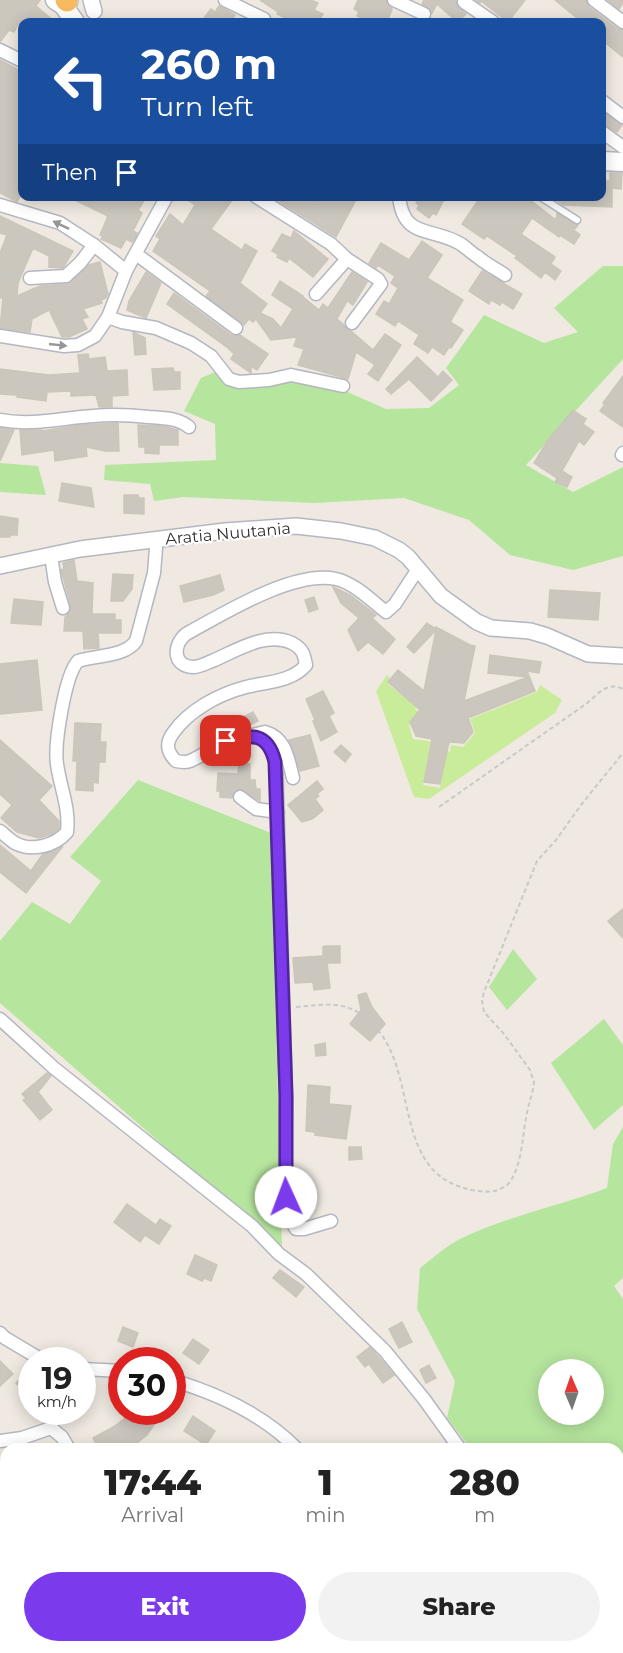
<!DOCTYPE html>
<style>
body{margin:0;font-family:Montserrat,sans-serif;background:#f2f2f2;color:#222;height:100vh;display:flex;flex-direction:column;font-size:22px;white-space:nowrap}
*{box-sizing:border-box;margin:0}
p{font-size:20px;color:#767676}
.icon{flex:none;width:33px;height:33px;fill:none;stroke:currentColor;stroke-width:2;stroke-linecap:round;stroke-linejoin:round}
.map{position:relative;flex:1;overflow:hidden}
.side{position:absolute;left:0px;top:1443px;width:624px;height:210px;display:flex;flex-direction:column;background:#fff;border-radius:18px 18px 0 0;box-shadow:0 3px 15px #0003}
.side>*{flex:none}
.guide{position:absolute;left:18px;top:18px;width:588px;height:183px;border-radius:12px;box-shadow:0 3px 15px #0003;background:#1a4fa0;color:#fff;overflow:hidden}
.needle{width:39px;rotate:358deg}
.buttons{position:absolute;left:538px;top:1359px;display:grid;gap:12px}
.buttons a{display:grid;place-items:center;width:66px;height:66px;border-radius:50%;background:#fff;box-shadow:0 3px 15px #0003;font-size:30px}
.speed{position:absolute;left:18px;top:1347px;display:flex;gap:12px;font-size:30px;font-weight:700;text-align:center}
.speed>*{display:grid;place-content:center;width:78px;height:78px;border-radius:50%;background:#fff;box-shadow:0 3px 15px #0003;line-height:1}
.speed small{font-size:15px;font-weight:400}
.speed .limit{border:9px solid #d22;background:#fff;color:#111}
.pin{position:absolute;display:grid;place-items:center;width:51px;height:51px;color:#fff;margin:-26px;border-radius:12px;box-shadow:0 3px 9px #0006}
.me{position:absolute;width:66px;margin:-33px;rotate:358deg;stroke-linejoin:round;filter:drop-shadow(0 0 4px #0008)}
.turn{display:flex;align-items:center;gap:21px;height:126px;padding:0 24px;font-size:27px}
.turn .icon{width:78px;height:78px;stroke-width:2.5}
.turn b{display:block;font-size:42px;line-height:51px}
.then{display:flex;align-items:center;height:57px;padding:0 24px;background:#0003;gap:12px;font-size:22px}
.eta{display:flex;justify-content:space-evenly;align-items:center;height:102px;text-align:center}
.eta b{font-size:36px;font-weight:800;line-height:42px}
.primary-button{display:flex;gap:12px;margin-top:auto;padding:12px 24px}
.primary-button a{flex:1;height:69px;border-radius:36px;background:#7c3aed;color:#fff;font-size:24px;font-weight:800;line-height:69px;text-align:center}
.primary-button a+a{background:#f2f2f2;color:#222}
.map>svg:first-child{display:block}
.green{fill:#b6e59e;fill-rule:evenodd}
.pitch{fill:#c9ec9a}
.building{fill:#cbc7bf;stroke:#cbc5ba;stroke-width:1.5}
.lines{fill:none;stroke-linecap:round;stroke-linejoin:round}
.service-casing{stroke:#b4b7c1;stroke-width:9}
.minor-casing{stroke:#b4b7c1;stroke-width:15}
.tertiary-casing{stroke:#b4b7c1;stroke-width:18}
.secondary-casing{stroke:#b4b7c1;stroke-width:21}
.trunk-casing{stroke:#c9c9c9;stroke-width:24}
.path{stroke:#c9c9c9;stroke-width:2;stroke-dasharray:4.5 3;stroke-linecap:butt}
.service{stroke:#fff;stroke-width:6}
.minor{stroke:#fff;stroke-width:12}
.tertiary{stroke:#fff;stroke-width:15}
.secondary{stroke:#fff;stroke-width:18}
.trunk{stroke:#f8ba60;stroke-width:21}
.oneway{fill:#969696}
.route-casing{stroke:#51269a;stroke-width:15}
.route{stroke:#7c3aed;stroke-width:10}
.labels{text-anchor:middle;stroke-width:4.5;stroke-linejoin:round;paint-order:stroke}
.street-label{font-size:16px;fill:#2e2e2e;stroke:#fff}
</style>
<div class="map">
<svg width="623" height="1653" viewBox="0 0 623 1653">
<rect width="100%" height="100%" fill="#efe9e1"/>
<g class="green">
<polygon points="603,266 623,266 623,359 526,465 573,492 623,467 623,556 573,570 510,555 469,520 404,498 314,503 183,497 154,501 150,484 104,480 105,465 216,460 215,424 184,411 201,378 220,370 241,378 259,377 286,369 316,378 386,409 429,408 459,385 446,368 484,315 544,343 578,332 554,308"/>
<polygon points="0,463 38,466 46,495 0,492"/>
<polygon points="138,780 271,833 282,1249 0,1003 0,941 32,902 70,924 101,881 70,857"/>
<polygon points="513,949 537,979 507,1010 489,987"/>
<polygon points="604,1019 623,1045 623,1105 594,1130 551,1063"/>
<path d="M623 1127V1278L614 1286 623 1299V1470L618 1469V1449H471L447 1418 455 1381 417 1309 420 1268C433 1258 447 1245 462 1238 508 1216 559 1206 607 1188L613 1144ZM549 1370H594V1414H549Z"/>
<polygon points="6,1590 6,1647 316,1647 319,1653 0,1653 0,1594"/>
</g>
<polygon class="pitch" points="387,675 391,680 388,684 417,707 415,709 419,712 409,726 413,739 434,742 434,746 430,746 423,785 440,788 446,753 450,751 451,745 463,747 475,733 470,719 537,692 540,685 562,700 555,713 429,799 414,797 376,691"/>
<g class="building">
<polygon points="0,0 40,0 36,6 55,22 21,22 19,25 18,24 14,32 9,30 0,42"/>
<polygon points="260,0 311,0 318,3 314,10 323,14 318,22 293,22 277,14 278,12"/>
<polygon points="358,0 386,0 392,9 387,22 370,22 357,16 359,12 354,9"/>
<polygon points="424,0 456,0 457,6 466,14 457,22 437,4 432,13 430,9 422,4"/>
<polygon points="476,0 525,0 508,22 481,1 480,3"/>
<polygon points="555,0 586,0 589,7 618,29 623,30 623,57 602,40 602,22 582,22"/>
<polygon points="608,0 623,0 623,3 619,9"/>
<polygon points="219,6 235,15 230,22 201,22 211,9 215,12"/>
<polygon points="0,60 22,72 22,193 17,202 0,193"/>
<polygon points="602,111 622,125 617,132 602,124"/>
<polygon points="610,173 622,173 621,189 612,188 612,207 564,205 550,196 602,196 602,181 610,181"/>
<polygon points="67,196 147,196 138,210 142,213 133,231 137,233 135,238 132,242 126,239 121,248 101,239 103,237 100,235 108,216"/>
<polygon points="182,196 235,196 211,229 242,250 245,244 257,251 240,283 267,304 260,313 273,319 281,328 293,309 272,295 280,281 303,296 303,297 319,310 323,304 328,308 352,272 367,282 353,305 347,301 337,319 373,350 385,334 401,345 378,381 368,374 375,365 356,352 348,379 298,365 304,349 294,346 297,337 271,340 256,319 253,322 249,319 244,325 206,296 210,291 153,251 160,239 156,236 170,214 183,225 195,205"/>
<polygon points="271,196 308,196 317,202 320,196 358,196 336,237"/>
<polygon points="419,196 446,196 436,215 433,213 429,218 417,209 419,205 416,203"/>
<polygon points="481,196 525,196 556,220 557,213 578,225 574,230 580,235 574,244 560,235 559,237 532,218 521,234 555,257 551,264 561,271 555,280 545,272 541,278 515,258 517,256 487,236 484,239 462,224"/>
<polygon points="0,216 73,251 63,268 49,267 49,256 33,248 18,283 17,296 40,286 67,284 89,265 100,262 108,294 106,298 101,300 102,303 83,309 88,317 82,319 87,329 69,337 62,337 49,310 32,319 30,332 0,328 3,298 0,298 0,253 7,235 0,233"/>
<polygon points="294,231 328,259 313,277 289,258 287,262 277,257 278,254 272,251 282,234 291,238"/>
<polygon points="422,241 442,255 427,278 463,300 450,322 463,330 451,348 449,347 444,355 432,347 428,353 414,344 419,335 398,321 395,326 376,314 384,301 389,304 398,288 391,283 395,276 378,265 376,268 369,263 381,243 409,260"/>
<polygon points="482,271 522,294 513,309 502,302 500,305 491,300 489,304 469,291"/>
<polygon points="146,272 161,283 146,318 127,310 129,301"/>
<polygon points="174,293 231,335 240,335 268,354 257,370 251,366 251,373 231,359 234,354 228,348 167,304"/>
<polygon points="133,332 145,338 146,354 135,355"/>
<polygon points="88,354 89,359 105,357 107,371 127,370 128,395 112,396 112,407 99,407 96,395 71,396 71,391 47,392 46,401 17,397 17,395 0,394 0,369 49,375 80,373 78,355"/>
<polygon points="417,357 438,377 443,371 452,380 431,401 409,379 391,394 386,389"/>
<polygon points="173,368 174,372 180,372 180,389 154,390 152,369"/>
<polygon points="623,376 623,427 600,411 605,404 603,403"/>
<polygon points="573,410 586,419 583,424 594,432 584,445 579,441 562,471 572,477 567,487 555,482 557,478 534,463 548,440"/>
<polygon points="118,423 119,451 105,451 86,447 87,456 55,461 54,450 22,455 20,430 42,430 42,431 81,425"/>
<polygon points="138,425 164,426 178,430 178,445 159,445 159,454 145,453 145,447 139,447"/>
<polygon points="0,428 14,430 0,461"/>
<polygon points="62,483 91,488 94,507 59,501"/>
<polygon points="124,495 138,495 139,498 144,498 144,514 124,513"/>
<polygon points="0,516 18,519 17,535 10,535 10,537 0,537"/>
<polygon points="74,560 77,581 93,583 92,614 115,614 115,620 121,620 121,633 98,633 99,648 84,649 83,631 64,631 65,617 69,613 71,606 61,570 64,569 63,563"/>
<polygon points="113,574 133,575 132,589 123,601 111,601"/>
<polygon points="220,575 224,590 213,595 184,602 180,586"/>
<polygon points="333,587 350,595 376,615 372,618 395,639 383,654 368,642 358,651 348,630 359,618 341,603"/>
<polygon points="550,590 600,593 598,620 548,617"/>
<polygon points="314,597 318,609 309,612 305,600"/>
<polygon points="14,599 43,602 41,625 11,623"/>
<polygon points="427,623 436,629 436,627 470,645 475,646 464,701 528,677 488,673 490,655 541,662 539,673 527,671 535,691 468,718 473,732 464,743 449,742 440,784 424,782 432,739 416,736 410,722 420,710 388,682 398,670 424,691 436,630 414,653 407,647"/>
<polygon points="37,660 42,710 0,714 0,664"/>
<polygon points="323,691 334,713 329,716 337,732 321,741 313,721 315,720 306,699"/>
<polygon points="253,712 258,721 243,728 239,719"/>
<polygon points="75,723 101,724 100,742 106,742 105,762 99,762 98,783 93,782 93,791 76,790 77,761 73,761"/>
<polygon points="310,735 319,766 300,771 289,740"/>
<polygon points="0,740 52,786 39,800 59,821 59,829 52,834 39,838 17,832 1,818 12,805 0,794"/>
<polygon points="341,745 351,754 345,762 334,752"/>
<polygon points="239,763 250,764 250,780 255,780 256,789 260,789 260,801 240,789 234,792 232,798 220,797 220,791 217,791 218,773 238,774"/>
<polygon points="317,781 323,789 317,794 319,796 315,799 323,810 312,819 302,822 288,805"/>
<polygon points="0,845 31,871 42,855 63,846 26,893 0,872"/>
<polygon points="623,909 623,938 608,921"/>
<polygon points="325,946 340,946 340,963 327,963 330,988 314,990 313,982 295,983 293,958 323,956 323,947"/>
<polygon points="366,993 372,1007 385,1024 370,1041 350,1024 361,1010 358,995"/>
<polygon points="325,1043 326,1055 316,1056 315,1045"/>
<polygon points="47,1073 51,1076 38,1092 52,1110 40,1120 23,1100 26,1098 22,1094"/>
<polygon points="308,1085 330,1087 329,1104 351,1106 346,1139 315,1135 315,1132 306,1131"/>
<polygon points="349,1147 361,1147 362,1159 349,1160"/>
<polygon points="127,1204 156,1225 160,1219 171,1226 159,1244 145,1235 140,1242 114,1222"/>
<polygon points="195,1255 217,1265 211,1281 204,1278 202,1281 187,1274"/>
<polygon points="280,1270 304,1287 296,1297 273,1278"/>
<polygon points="402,1322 412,1342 399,1348 389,1329"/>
<polygon points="123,1327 138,1333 133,1347 118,1341"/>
<polygon points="193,1339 209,1350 199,1364 183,1353"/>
<polygon points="370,1347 394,1375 383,1383 369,1364 365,1367 357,1357"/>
<polygon points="0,1361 13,1374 0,1386"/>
<polygon points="429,1365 436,1378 426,1383 420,1370"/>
<polygon points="32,1368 32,1400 16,1383"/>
<polygon points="133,1412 142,1423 147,1415 156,1422 147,1435 133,1446 131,1443 120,1449 99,1449 93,1438 115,1426"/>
<polygon points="193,1416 215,1431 206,1445 184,1431"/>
</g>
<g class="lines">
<defs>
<polyline id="service" points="539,196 577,220"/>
<g id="minor">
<polyline points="225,0 264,19"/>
<polyline points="394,0 424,14"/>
<polyline points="594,0 623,22"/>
<polyline points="464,2 493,22"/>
<polyline points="0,50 22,61"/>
<polyline points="602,101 623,117"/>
<polyline points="602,132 623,147"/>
<polyline points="255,196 331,244 347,259 378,279 381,284 352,323"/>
<path d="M399 196C403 239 431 227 459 243 466 247 471 253 478 257 486 264 496 269 505 275"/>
<polyline points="0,205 60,223 94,245 126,271"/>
<polyline points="136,254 236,328"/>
<polyline points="30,278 66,276 80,263 94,245"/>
<polyline points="316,294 347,259"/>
<polyline points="108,317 122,322 156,328 191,343 211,356 229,379 239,382 269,380 291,375 343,386"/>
<polyline points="0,336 64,346 78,345 95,336 108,317 126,271 167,196"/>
<path d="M0 420C32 426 61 418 93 416 112 414 131 415 149 417 164 418 178 418 189 427"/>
<polyline points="622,455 623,453"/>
<polyline points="51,556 55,582 63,608"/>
<path d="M253 735 265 732C286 738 288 759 293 778"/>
<polyline points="240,797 256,809 278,812"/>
<path d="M0 831C5 835 10 840 15 843 31 852 55 846 67 832 70 808 60 787 57 764 54 744 65 675 78 661 96 655 125 657 136 641L154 573 156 548 155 540"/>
<polyline points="0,1019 54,1068 252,1226 279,1254 306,1274 385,1351 424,1399 460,1449"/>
<path d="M331 1221 304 1229H296L291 1221 287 1211 285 1182 286 1096 277 795C276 781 279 759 271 748 253 718 211 752 190 761 186 763 181 762 176 761 167 752 165 744 173 733 189 710 219 694 246 687 266 682 292 682 306 665 304 654 303 649 292 643 265 631 236 651 212 661 207 663 199 667 194 667 173 667 172 646 186 634 223 614 293 570 336 579 354 583 372 601 386 612L395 604 418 569"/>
<polyline points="0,1333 5,1338 42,1360"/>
<polyline points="82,1369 122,1371"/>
<path d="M172 1380C219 1394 263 1414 297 1449"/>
<polyline points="0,1441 22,1438 51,1428 62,1437 69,1449"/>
<polyline points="618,1597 623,1599"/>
</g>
<g id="tertiary">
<polyline points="91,0 94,11"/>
<polyline points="0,566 80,549 225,531 296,526 341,531 375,538 399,550 408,557 441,596 477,622 491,628 530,631 547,636 588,654 623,656"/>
</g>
<g id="secondary">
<polyline points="55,0 63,5 75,22"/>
<polyline points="602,161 623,162"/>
</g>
<polyline id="trunk" points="66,0 67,1"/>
</defs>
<use href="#service" class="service-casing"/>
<use href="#minor" class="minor-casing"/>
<use href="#tertiary" class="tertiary-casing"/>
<use href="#secondary" class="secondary-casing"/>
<use href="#trunk" class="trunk-casing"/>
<g class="path">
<polyline points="0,274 18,276"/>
<path d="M439 807 586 704C598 694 607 681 623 689"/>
<path d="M296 1007C331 1004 349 999 375 1027 417 1070 394 1163 458 1186 469 1190 482 1193 494 1191 499 1190 506 1187 509 1183 523 1164 522 1135 527 1113 529 1102 533 1093 534 1082L530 1070 504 1034 484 1012 482 1001 484 992 537 861 556 840 581 805 623 753"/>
</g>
<use href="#service" class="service"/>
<use href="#minor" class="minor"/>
<use href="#tertiary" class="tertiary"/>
<use href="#secondary" class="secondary"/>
<use href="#trunk" class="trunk"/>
</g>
<defs><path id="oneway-solid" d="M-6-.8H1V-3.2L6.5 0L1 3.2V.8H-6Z" transform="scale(1.5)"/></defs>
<g class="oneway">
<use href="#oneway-solid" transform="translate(61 225) rotate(-154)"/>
<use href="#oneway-solid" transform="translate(58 345) rotate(6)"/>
</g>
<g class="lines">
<defs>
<path id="route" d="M226 741C251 734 268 732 275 762L286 1096V1197"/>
</defs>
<use href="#route" class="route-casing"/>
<use href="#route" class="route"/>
</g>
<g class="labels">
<g class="street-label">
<text transform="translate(228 533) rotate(-5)" y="6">Aratia Nuutania</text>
</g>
</g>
</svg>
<div class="buttons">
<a><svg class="needle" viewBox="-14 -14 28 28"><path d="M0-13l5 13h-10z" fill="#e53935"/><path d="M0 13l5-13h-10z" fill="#767676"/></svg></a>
</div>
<div class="speed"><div>19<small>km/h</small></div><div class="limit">30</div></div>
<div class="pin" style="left:226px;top:741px;background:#d93025"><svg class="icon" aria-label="arrive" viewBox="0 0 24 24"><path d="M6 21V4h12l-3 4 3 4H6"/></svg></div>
<svg class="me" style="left:286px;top:1197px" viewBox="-20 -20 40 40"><circle r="19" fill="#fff"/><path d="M0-13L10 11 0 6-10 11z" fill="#7c3aed"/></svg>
<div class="guide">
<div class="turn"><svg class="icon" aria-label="left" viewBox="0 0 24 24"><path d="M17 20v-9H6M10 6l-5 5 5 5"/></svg><div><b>260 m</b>Turn left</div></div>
<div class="then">Then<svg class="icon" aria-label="arrive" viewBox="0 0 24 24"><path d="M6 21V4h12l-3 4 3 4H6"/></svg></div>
</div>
<section class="side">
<div class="eta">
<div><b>17:44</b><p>Arrival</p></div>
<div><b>1</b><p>min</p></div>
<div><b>280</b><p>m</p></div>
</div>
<div class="primary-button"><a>Exit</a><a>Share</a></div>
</section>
</div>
